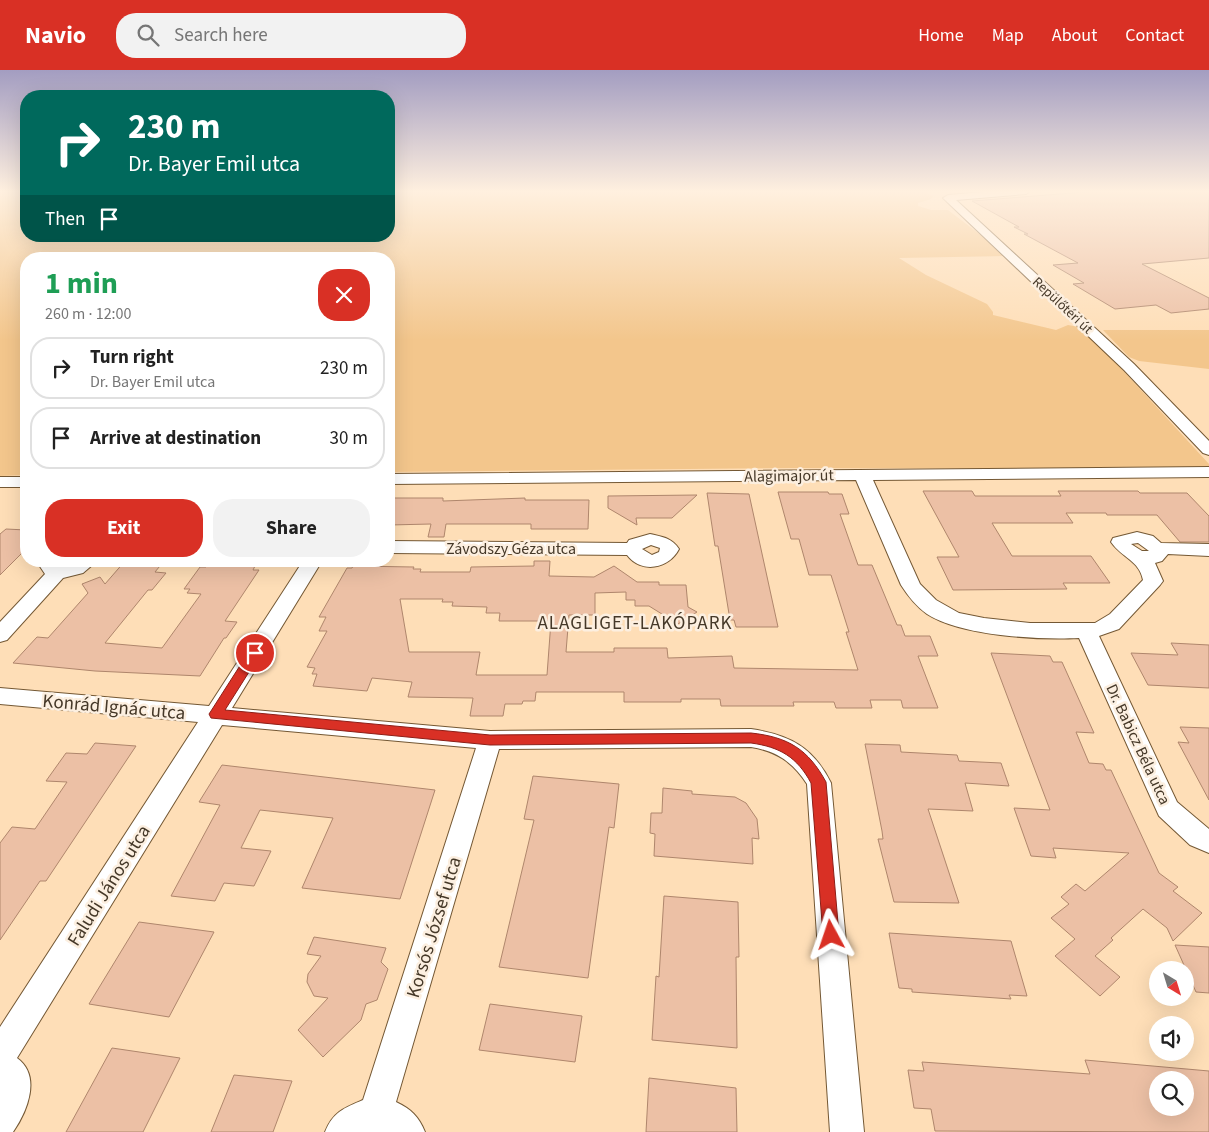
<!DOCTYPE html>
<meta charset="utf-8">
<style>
body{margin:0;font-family:"Source Sans 3",sans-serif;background:#f2f2f2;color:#222;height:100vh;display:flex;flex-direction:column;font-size:19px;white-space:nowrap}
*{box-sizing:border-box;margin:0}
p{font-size:16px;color:#767676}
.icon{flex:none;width:28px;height:28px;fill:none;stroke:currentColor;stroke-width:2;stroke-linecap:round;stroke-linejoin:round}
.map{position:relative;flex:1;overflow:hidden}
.panel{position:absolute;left:20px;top:182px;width:375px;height:315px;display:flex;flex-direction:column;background:#fff;border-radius:20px;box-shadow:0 5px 20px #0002}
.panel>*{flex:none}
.hud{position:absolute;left:20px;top:20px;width:375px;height:152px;border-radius:20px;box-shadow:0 5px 20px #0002;background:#00695c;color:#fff;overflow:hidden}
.needle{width:32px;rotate:142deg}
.tools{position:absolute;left:1149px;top:891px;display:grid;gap:10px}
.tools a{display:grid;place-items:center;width:45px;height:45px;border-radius:50%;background:#fff;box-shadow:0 5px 20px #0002;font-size:25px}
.pin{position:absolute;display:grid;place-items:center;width:42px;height:42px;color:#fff;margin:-21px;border:2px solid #fff;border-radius:50%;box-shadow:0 1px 5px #0007}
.me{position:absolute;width:55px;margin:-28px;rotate:355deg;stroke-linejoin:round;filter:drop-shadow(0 0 4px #0008)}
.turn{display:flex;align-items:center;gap:18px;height:105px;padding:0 25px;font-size:22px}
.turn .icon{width:65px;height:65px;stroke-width:2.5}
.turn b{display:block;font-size:35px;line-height:42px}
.then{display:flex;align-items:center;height:48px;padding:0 25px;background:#0003;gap:10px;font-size:19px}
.round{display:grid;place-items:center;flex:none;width:52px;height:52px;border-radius:20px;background:#f2f2f2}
.head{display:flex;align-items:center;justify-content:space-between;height:85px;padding:0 25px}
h1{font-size:30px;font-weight:700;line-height:38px;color:#1e9e55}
.primary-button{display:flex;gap:10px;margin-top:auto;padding:10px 25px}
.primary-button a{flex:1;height:58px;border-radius:20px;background:#d93025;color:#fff;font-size:20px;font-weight:700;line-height:58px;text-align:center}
.primary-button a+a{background:#f2f2f2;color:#222}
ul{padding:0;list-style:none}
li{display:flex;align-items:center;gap:15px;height:62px;margin:0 10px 8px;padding:0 15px;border:2px solid #e0e0e0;border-radius:20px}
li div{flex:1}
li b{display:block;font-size:19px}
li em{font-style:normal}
header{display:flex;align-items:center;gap:30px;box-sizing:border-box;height:70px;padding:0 25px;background:#d93025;color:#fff}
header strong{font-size:24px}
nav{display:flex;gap:28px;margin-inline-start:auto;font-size:18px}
.search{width:350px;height:45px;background:#f2f2f2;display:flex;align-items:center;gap:12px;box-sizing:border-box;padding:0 18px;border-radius:20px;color:#767676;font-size:19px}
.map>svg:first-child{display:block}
.green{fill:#f3c68c}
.building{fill:#ecc0a5;stroke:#af866c;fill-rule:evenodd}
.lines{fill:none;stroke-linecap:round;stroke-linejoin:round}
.street-casing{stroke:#745834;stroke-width:2}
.street{fill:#fff;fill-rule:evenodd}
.route{fill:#d93025;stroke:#8d1f18}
.labels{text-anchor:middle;stroke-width:5;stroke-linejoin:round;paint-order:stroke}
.far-street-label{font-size:14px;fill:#453828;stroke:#fcefe0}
.street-label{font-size:16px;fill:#453828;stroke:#fcefe0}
.quarter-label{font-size:19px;letter-spacing:1px;fill:#453828;stroke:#fcefe0}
.near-street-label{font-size:19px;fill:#453828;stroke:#fcefe0}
</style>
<header>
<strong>Navio</strong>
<div class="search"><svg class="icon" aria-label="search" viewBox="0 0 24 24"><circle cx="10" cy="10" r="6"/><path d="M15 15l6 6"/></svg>Search here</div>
<nav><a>Home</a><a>Map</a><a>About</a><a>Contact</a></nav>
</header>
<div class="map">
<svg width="1209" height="1062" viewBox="0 0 1209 1062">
<rect width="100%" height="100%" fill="#fedeb7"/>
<g class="green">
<polygon points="0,121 26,121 26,166 389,166 389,121 922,121 933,126 931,129 918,133 918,136 931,140 948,140 1008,186 899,188 926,205 987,234 993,242 993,245 1056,260 1068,255 1084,258 1209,394 1209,399 791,398 389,402 389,189 26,189 26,405 0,406"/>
<polygon points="1103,260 1209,260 1209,299 1139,291 1129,287"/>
</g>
<g class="building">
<polygon points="1097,121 1209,121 1209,188 1142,194 1209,228 1209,239 1171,243 1156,235 1115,239 1073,214 1084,213 1053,195 1078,193 1024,164 1028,164 1014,157 1019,157 972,131"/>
<polygon points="923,421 972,421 975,426 1061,426 1058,421 1138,421 1140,423 1187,423 1209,446 1209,472 1180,472 1157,445 1107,445 1106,443 1066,443 1073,453 992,453 1012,486 1091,486 1110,513 1063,513 1067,519 953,520 937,487 959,487"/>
<path d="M778 422H828L829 424H842L849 444H840L858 495H872L897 555H901L905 566H930L938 586H918L938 638H903L901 630H870L872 638H836L834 632H793L794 636H721L720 629H681V632H624V622H536L535 631H523L522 634H505L503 646H470L473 628 408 627 412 612 372 608 367 621 313 616 317 604H312L315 598 307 597 327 561H319L326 547H319L347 498H352L353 496 414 497 413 499H421L420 502H470L471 497 534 496V491H550L549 506 594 507 614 496 637 512H659V515H686L688 537 697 542 678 554 649 536H635V530H626V522L595 523V545H569L566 582H614V578H667L668 588 732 586 734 598 858 600 846 562H849L831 505H809L799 469H791ZM400 529H443L442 532H453L452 536 487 537 486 543H500L499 551H551L547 605H476L480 582H409Z"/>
<polygon points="707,423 749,424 778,557 736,557 734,550 730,550 718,476 715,476"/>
<polygon points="697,425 672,448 636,448 637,455 608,438 608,426"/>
<polygon points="389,428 443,428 443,431 525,428 525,430 589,430 588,459 531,459 531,454 446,454 444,467 428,467 431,454 389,455"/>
<polygon points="6,459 26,460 26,479 0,505 0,464"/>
<polygon points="125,491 164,491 155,502 166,503 152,520 148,520 105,573 162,578 201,524 187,523 190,519 184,519 200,497 206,497 209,493 255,496 253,500 259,500 225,551 237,552 226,568 224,568 200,606 95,601 13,593 37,567 48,568 88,523 82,514 100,507 105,514"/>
<polygon points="1171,573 1209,575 1209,618 1148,615 1131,583 1178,585"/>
<polygon points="991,583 1050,586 1053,592 1062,592 1094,663 1076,662 1089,693 1103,694 1106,700 1111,700 1159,803 1178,817 1173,821 1202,843 1173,871 1167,858 1143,839 1111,868 1113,870 1095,886 1120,907 1100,926 1055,886 1075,869 1051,848 1069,834 1061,827 1076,814 1085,821 1129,783 1053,778 1056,788 1031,786 1014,738 1050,740"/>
<polygon points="1180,657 1209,658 1209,730 1178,672 1189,673"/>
<polygon points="95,673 136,676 46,811 40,811 0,870 0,773 12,757 35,759 67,712 46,711 66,683 87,684"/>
<polygon points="865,674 900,675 901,682 957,685 959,691 1001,693 1009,716 965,713 973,741 928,739 959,833 894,832 878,769 883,769 882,761"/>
<polygon points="222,695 435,720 400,829 302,818 333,748 260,740 241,778 271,781 254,816 224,813 215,831 171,826 220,735 199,732"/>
<polygon points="533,706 619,714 614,758 609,757 588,908 499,897 534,750 524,749"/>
<polygon points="663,718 692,721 692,724 735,727 746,733 757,749 759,769 752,768 753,794 654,786 655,764 650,763 651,743 662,743"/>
<polygon points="664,826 738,832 739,887 736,887 737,978 652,970 656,906 659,907"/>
<polygon points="139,852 214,862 169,947 89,934"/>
<polygon points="889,863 1011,871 1027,926 1009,925 1011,929 912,922 912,919 899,918"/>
<polygon points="314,867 386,878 381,892 388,899 377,930 366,934 361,950 323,987 298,960 328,928 314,926 307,912 308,904 321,886 307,884"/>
<polygon points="1175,875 1209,877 1209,923 1196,922"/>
<polygon points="490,934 582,946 575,992 479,980"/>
<polygon points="112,978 180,988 143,1062 66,1062"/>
<path d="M1085 990 1209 1001V1062L935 1061 931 1039 914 1038 908 1000 924 1001 922 992 1090 1004ZM1158 1010H1185V1038H1158Z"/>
<polygon points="234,1005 292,1011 273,1062 211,1062"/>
<polygon points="649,1008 736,1018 737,1062 646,1062"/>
</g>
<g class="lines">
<defs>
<g id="street">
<polygon points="995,121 1030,121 1026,124 956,130 1134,294 1209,371 1209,385 1203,383 1124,300 943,128 948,125"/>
<path d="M1209 397V407L873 410 920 514 936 530 959 543 984 548 1030 553H1095L1110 544 1143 510C1139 490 1122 488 1111 472L1113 468 1137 462 1153 466 1161 473 1209 474V486L1168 484 1162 491 1155 493 1163 511 1160 515 1119 559 1099 566 1177 732 1209 759V783L1190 775 1159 746 1079 568C1038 570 961 566 927 544 916 536 908 526 901 515L856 410 389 414V404ZM1138 473 1149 481H1142L1131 474Z"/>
<rect x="0" y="407" width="26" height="10"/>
<path d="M650 464C663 467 672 468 679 479 669 499 641 504 627 485L389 483V471L627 473 629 470ZM651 475 660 478 659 482 652 485 642 479Z"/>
<polygon points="42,491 56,491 59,496 67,496 76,491 97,491 83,503 63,508 7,570 0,572 0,552 45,504 39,495"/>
<path d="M303 491H322L232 638 490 661 751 659C790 665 813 677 831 713L864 1062H830L807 714C793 692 776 681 751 677L499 679 396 1032C411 1039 419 1047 425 1062H325C333 1042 344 1038 363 1030L476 678 222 655 17 988C42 1006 27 1042 13 1062H0V957L198 652 0 634V618L209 636Z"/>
</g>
</defs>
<use href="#street" class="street-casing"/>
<use href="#street" class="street"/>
</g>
<linearGradient id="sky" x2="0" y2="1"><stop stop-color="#a39dc1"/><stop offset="0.45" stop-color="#fff0df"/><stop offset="1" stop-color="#fff0df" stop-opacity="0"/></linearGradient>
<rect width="1209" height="270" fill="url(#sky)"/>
<path class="route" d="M255 579 261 583 225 640 490 665 751 663C788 667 808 679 826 712L839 865 837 870 831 872 825 870 823 865 811 713C797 687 780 677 751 673L490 675 211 648 209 644 211 641 250 580Z"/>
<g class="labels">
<g class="far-street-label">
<text transform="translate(1063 235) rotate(43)" y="5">Repülőtéri út</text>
</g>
<g class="street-label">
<text transform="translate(789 405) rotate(-1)" y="6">Alagimajor út</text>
<text x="511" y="484">Závodszy Géza utca</text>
<text transform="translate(1139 674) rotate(65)" y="6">Dr. Babicz Béla utca</text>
</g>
<g class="quarter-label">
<text x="635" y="559">ALAGLIGET-LAKÓPARK</text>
</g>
<g class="near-street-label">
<text transform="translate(114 636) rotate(5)" y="7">Konrád Ignác utca</text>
<text transform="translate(108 815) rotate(-58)" y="7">Faludi János utca</text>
<text transform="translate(433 857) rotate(-73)" y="7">Korsós József utca</text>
</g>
</g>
</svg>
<div class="tools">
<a><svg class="needle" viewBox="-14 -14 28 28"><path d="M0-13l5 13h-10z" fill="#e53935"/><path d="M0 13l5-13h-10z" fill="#767676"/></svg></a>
<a><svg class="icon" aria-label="sound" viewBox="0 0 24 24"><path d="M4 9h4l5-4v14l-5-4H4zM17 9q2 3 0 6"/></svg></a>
<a><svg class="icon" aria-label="search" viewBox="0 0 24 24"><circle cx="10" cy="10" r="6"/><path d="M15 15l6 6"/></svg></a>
</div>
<div class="pin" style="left:255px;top:583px;background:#d93025"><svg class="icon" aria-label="arrive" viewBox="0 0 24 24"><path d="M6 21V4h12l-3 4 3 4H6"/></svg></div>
<svg class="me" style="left:831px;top:865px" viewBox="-20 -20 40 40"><path d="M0-17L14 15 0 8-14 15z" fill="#d93025" stroke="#fff" stroke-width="4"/></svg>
<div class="hud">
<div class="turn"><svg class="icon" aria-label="right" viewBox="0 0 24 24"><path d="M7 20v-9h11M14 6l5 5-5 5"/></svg><div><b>230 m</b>Dr. Bayer Emil utca</div></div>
<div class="then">Then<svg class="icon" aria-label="arrive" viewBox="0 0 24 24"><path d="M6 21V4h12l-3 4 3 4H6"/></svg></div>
</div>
<section class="panel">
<div class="head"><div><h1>1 min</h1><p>260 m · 12:00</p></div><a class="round" style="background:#d93025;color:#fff"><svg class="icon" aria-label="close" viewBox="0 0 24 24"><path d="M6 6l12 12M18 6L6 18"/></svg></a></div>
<ul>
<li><svg class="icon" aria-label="right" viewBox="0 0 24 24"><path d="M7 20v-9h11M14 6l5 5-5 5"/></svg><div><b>Turn right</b><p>Dr. Bayer Emil utca</p></div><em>230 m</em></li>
<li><svg class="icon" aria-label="arrive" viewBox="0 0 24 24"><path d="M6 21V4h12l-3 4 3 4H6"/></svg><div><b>Arrive at destination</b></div><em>30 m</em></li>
</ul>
<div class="primary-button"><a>Exit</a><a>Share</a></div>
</section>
</div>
